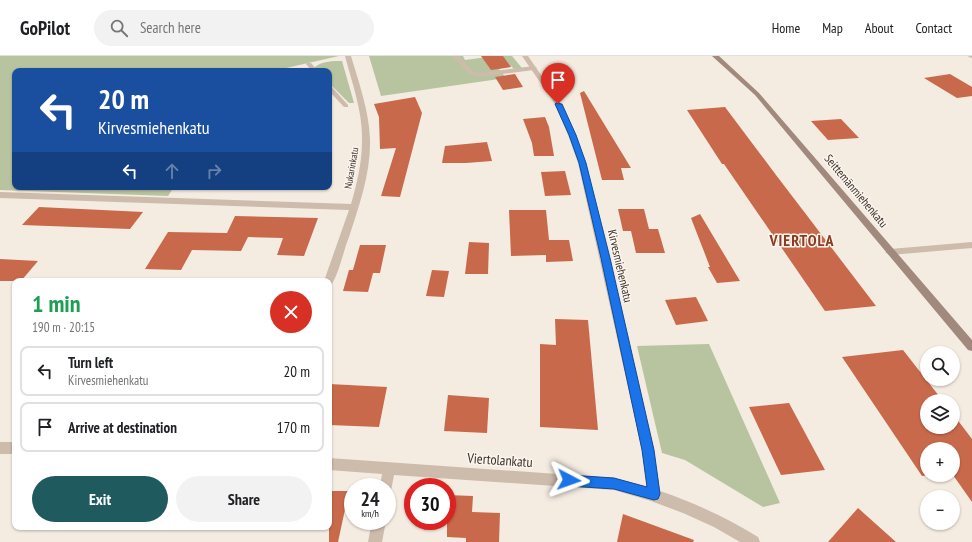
<!DOCTYPE html>
<meta charset="utf-8">
<style>
body{margin:0;font-family:"PT Sans Narrow",sans-serif;background:#f2f2f2;color:#202124;height:100vh;display:flex;flex-direction:column;font-size:15px;white-space:nowrap}
*{box-sizing:border-box;margin:0}
p{font-size:13px;color:#757577}
.icon{flex:none;width:22px;height:22px;fill:none;stroke:currentColor;stroke-width:2;stroke-linecap:round;stroke-linejoin:round}
.map{position:relative;flex:1;overflow:hidden}
.sheet{position:absolute;left:12px;top:222px;width:320px;height:252px;display:flex;flex-direction:column;background:#fff;border-radius:8px;box-shadow:0 1px 3px #0004}
.sheet>*{flex:none}
.hud{position:absolute;left:12px;top:12px;width:320px;height:122px;border-radius:8px;box-shadow:0 1px 3px #0004;background:#1a4fa0;color:#fff;overflow:hidden}
.tools{position:absolute;left:920px;top:290px;display:grid;gap:8px}
.tools a{display:grid;place-items:center;width:40px;height:40px;border-radius:50%;background:#fff;box-shadow:0 1px 3px #0004;font-size:20px}
.speed{position:absolute;left:344px;top:422px;display:flex;gap:8px;font-size:20px;font-weight:700;text-align:center}
.speed>*{display:grid;place-content:center;width:52px;height:52px;border-radius:50%;background:#fff;box-shadow:0 1px 3px #0004;line-height:1}
.speed small{font-size:10px;font-weight:400}
.speed .limit{border:6px solid #d22;background:#fff;color:#111}
.pin{position:absolute;display:grid;place-items:center;width:34px;height:34px;color:#fff;margin:-41px -17px;border-radius:50% 50% 50% 0;rotate:-45deg;box-shadow:0 0 4px #0007}
.pin .icon{rotate:45deg}
.me{position:absolute;width:44px;margin:-22px;rotate:94deg;stroke-linejoin:round;filter:drop-shadow(0 0 3px #0008)}
.turn{display:flex;align-items:center;gap:14px;height:84px;padding:0 20px;font-size:18px}
.turn .icon{width:52px;height:52px;stroke-width:2.5}
.turn b{display:block;font-size:28px;line-height:34px}
.lanes{display:flex;align-items:center;height:38px;padding:0 20px;background:#0003;justify-content:center;gap:20px;direction:ltr}
.lanes .off{opacity:.35}
.round{display:grid;place-items:center;flex:none;width:42px;height:42px;border-radius:21px;background:#f2f2f2}
.headline{display:flex;align-items:center;justify-content:space-between;height:68px;padding:0 20px}
h1{font-size:24px;font-weight:700;line-height:30px;color:#1e9e55}
.action{display:flex;gap:8px;margin-top:auto;padding:8px 20px}
.action a{flex:1;height:46px;border-radius:24px;background:#1f5a5e;color:#fff;font-size:16px;font-weight:700;line-height:46px;text-align:center}
.action a+a{background:#f2f2f2;color:#202124}
ul{padding:0;list-style:none}
li{display:flex;align-items:center;gap:12px;height:50px;margin:0 8px 6px;padding:0 12px;border:2px solid #e0e0e0;border-radius:8px}
li div{flex:1}
li b{display:block;font-size:15px}
li em{font-style:normal}
header{display:flex;align-items:center;gap:24px;box-sizing:border-box;height:56px;padding:0 20px;background:#fff;border-bottom:1px solid #e0e0e0}
header strong{font-size:19px}
nav{display:flex;gap:22px;margin-inline-start:auto;font-size:14px}
.search{width:280px;height:36px;background:#f2f2f2;display:flex;align-items:center;gap:10px;box-sizing:border-box;padding:0 14px;border-radius:22px;color:#757577;font-size:15px}
.map>svg:first-child{display:block}
.green{fill:#b8c4a0}
.building{fill:#c8694b}
.lines{fill:none;stroke-linecap:round;stroke-linejoin:round}
.lane{fill:#cdbbac;fill-rule:evenodd}
.street{fill:#cdbbac;fill-rule:evenodd}
.secondary{fill:#a18a7d;fill-rule:evenodd}
.route{fill:#1a73e8;stroke:#114b97}
.labels{text-anchor:middle;stroke-width:3;stroke-linejoin:round;paint-order:stroke}
.far-street-label{font-size:10px;fill:#3b302b;stroke:#fbf5ee}
.street-label{font-size:12px;fill:#3b302b;stroke:#fbf5ee}
.near-street-label{font-size:14px;fill:#3b302b;stroke:#fbf5ee}
.district-label{font-size:16px;font-weight:bold;letter-spacing:1px;fill:#8c3b22;stroke:#fbf5ee}
</style>
<header>
<strong>GoPilot</strong>
<div class="search"><svg class="icon" aria-label="search" viewBox="0 0 24 24"><circle cx="10" cy="10" r="6"/><path d="M15 15l6 6"/></svg>Search here</div>
<nav><a>Home</a><a>Map</a><a>About</a><a>Contact</a></nav>
</header>
<div class="map">
<svg width="972" height="486" viewBox="0 0 972 486">
<rect width="100%" height="100%" fill="#f4ebe1"/>
<g class="green">
<polygon points="0,0 339,0 273,15 268,13 259,15 15,15 15,131 174,131 168,140 0,134"/>
<polygon points="369,0 463,0 465,4 495,0 512,0 522,12 514,13 511,10 499,13 506,22 381,40"/>
<path d="M342 5 354 47H349L329 27V15H318L314 12C320 5 334 5 342 5Z"/>
<polygon points="709,288 780,447 763,451 685,404 662,397 637,290"/>
</g>
<g class="building">
<polygon points="481,0 503,0 511,11 491,14"/>
<polygon points="515,18 523,31 503,34 495,21"/>
<polygon points="950,18 972,31 972,40 957,42 924,22"/>
<polygon points="584,35 631,112 621,112 624,124 602,124 580,37"/>
<polygon points="415,41 422,57 400,141 381,140 396,92 380,93 379,61 374,48"/>
<polygon points="725,51 776,119 876,250 825,255 724,108 722,108 687,54"/>
<polygon points="545,61 549,71 554,100 534,100 532,87 523,63"/>
<polygon points="841,63 859,82 828,84 811,65"/>
<polygon points="487,86 492,105 466,107 442,107 445,90"/>
<polygon points="565,115 571,139 545,140 541,116"/>
<polygon points="39,151 102,154 143,156 130,173 22,169"/>
<polygon points="618,153 644,153 649,173 658,173 665,197 636,197 631,175 623,175"/>
<polygon points="509,154 546,154 549,184 569,184 573,205 546,206 546,199 511,200"/>
<polygon points="700,158 740,225 717,227 708,211 710,211 691,162"/>
<polygon points="235,160 318,162 304,200 277,199 283,182 248,181 241,195 192,194 181,214 145,213 168,176 227,177"/>
<polygon points="469,186 489,187 488,218 465,218"/>
<polygon points="360,189 386,189 380,217 373,217 368,236 343,235 349,214 353,214"/>
<polygon points="0,203 38,205 21,225 0,225"/>
<polygon points="432,214 449,215 444,241 426,240"/>
<polygon points="696,241 708,265 676,269 665,244"/>
<polygon points="555,263 588,264 598,374 540,371 540,288 556,289"/>
<polygon points="903,294 943,345 927,345 927,371 953,371 953,358 972,383 972,446 953,419 953,393 927,393 927,419 929,419 922,420 842,301"/>
<polygon points="329,328 387,331 379,371 329,369"/>
<polygon points="448,339 489,342 487,377 444,375"/>
<polygon points="789,347 825,414 781,419 749,351"/>
<polygon points="329,435 349,435 338,486 329,486"/>
<polygon points="447,439 473,440 472,456 500,457 499,486 466,486 466,482 447,481"/>
<polygon points="858,452 896,486 828,486"/>
<polygon points="623,458 694,484 693,486 617,486"/>
</g>
<g class="lines">
<g class="lane">
<polygon points="452,0 459,0 474,16 479,17 534,10 537,12 534,14 479,21 470,18"/>
<polygon points="307,7 311,7 318,15 312,15 306,8"/>
<polygon points="329,29 331,30 348,49 348,51 344,51 329,35"/>
<polygon points="972,186 972,192 890,199 885,196 890,193"/>
</g>
<g class="street">
<path d="M345 0H351C359 27 369 55 370 83 371 117 359 150 349 181 343 196 340 214 332 228L329 229V225H324L349 154 0 142V136L351 148C357 128 362 106 362 85 363 56 352 27 345 0Z"/>
<path d="M522 0H528L561 48 576 79 586 107 654 394 660 435C695 447 727 462 758 481L760 486H740L714 471 683 457 651 445 614 434 394 419 391 435 387 437V431H380L382 418 329 414V402L614 422 647 431 642 394 578 107 568 79 555 48Z"/>
<polygon points="968,0 972,0 972,2 969,1"/>
<rect x="0" y="386" width="15" height="12"/>
<polygon points="372,465 386,465 382,486 368,486"/>
</g>
<polygon class="secondary" points="712,0 719,0 759,37 972,284 972,295 968,294 755,39"/>
</g>
<polygon class="route" points="556,47 562,48 576,79 586,107 610,202 654,394 660,438 658,443 654,444 614,433 569,430 565,429 563,424 565,420 569,419 614,422 647,431 642,394 601,202 579,107 569,79 555,48"/>
<g class="labels">
<g class="far-street-label">
<text transform="translate(351 112) rotate(-80)" y="4">Nukarinkatu</text>
</g>
<g class="street-label">
<text transform="translate(856 135) rotate(50)" y="4">Seittemänmiehenkatu</text>
<text transform="translate(620 210) rotate(77)" y="4">Kirvesmiehenkatu</text>
</g>
<g class="near-street-label">
<text transform="translate(500 404) rotate(4)" y="5">Viertolankatu</text>
</g>
<g class="district-label">
<text x="802" y="190">VIERTOLA</text>
</g>
</g>
</svg>
<div class="tools">
<a><svg class="icon" aria-label="search" viewBox="0 0 24 24"><circle cx="10" cy="10" r="6"/><path d="M15 15l6 6"/></svg></a>
<a><svg class="icon" aria-label="layers" viewBox="0 0 24 24"><path d="M12 4l9 5-9 5-9-5zM3 14l9 5 9-5"/></svg></a>
<a>+</a>
<a>−</a>
</div>
<div class="speed"><div>24<small>km/h</small></div><div class="limit">30</div></div>
<div class="pin" style="left:558px;top:48px;background:#d93025"><svg class="icon" aria-label="arrive" viewBox="0 0 24 24"><path d="M6 21V4h12l-3 4 3 4H6"/></svg></div>
<svg class="me" style="left:569px;top:424px" viewBox="-20 -20 40 40"><path d="M0-17L14 15 0 8-14 15z" fill="#1a73e8" stroke="#fff" stroke-width="4"/></svg>
<div class="hud">
<div class="turn"><svg class="icon" aria-label="left" viewBox="0 0 24 24"><path d="M17 20v-9H6M10 6l-5 5 5 5"/></svg><div><b>20 m</b>Kirvesmiehenkatu</div></div>
<div class="lanes"><svg class="icon" aria-label="left" viewBox="0 0 24 24"><path d="M17 20v-9H6M10 6l-5 5 5 5"/></svg><svg class="icon off" aria-label="ahead" viewBox="0 0 24 24"><path d="M12 20V5M6 11l6-6 6 6"/></svg><svg class="icon off" aria-label="right" viewBox="0 0 24 24"><path d="M7 20v-9h11M14 6l5 5-5 5"/></svg></div>
</div>
<section class="sheet">
<div class="headline"><div><h1>1 min</h1><p>190 m · 20:15</p></div><a class="round" style="background:#d93025;color:#fff"><svg class="icon" aria-label="close" viewBox="0 0 24 24"><path d="M6 6l12 12M18 6L6 18"/></svg></a></div>
<ul>
<li><svg class="icon" aria-label="left" viewBox="0 0 24 24"><path d="M17 20v-9H6M10 6l-5 5 5 5"/></svg><div><b>Turn left</b><p>Kirvesmiehenkatu</p></div><em>20 m</em></li>
<li><svg class="icon" aria-label="arrive" viewBox="0 0 24 24"><path d="M6 21V4h12l-3 4 3 4H6"/></svg><div><b>Arrive at destination</b></div><em>170 m</em></li>
</ul>
<div class="action"><a>Exit</a><a>Share</a></div>
</section>
</div>
